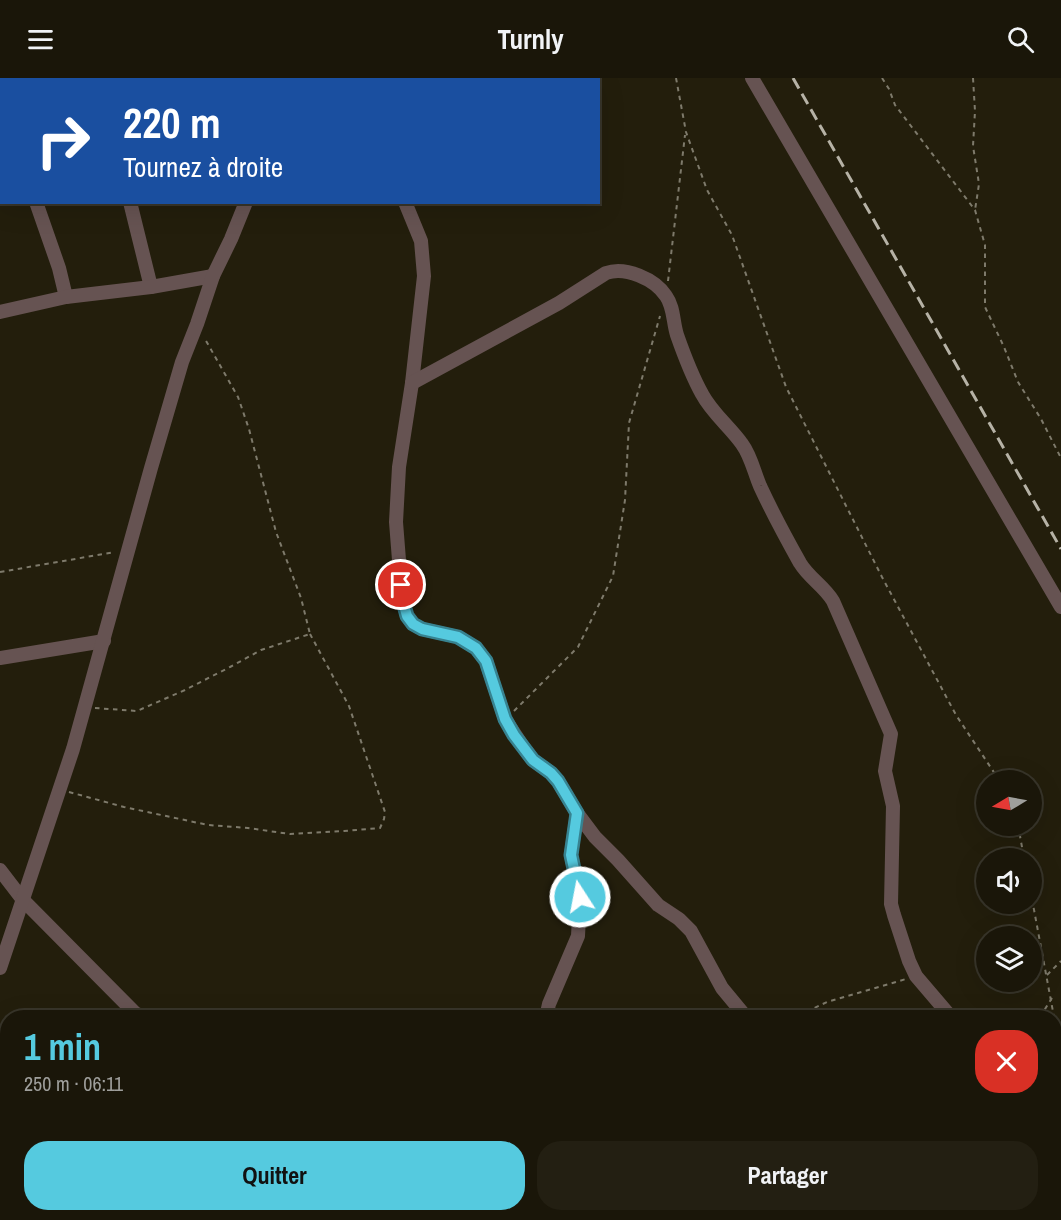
<!DOCTYPE html>
<html lang="fr">
<meta charset="utf-8">
<style>
body{margin:0;font-family:"Archivo Narrow",sans-serif;background:#231f12;color:#f1f3f6;height:100vh;display:flex;flex-direction:column;font-size:22px;white-space:nowrap}
*{box-sizing:border-box;margin:0}
p{font-size:20px;color:#9f9f9c}
.icon{flex:none;width:33px;height:33px;fill:none;stroke:currentColor;stroke-width:2;stroke-linecap:round;stroke-linejoin:round}
.map{position:relative;flex:1;overflow:hidden}
.sheet{position:absolute;left:0px;top:932px;width:1062px;height:212px;display:flex;flex-direction:column;background:#1a1609;border-radius:24px 24px 0 0;box-shadow:0 6px 24px #0002,0 0 0 2px #38352a}
.sheet>*{flex:none}
.banner{position:absolute;left:0px;top:0px;width:600px;height:126px;box-shadow:0 6px 24px #0002,0 0 0 2px #38352a;background:#1a4fa0;color:#fff;overflow:hidden}
.needle{width:39px;rotate:260deg}
.buttons{position:absolute;left:976px;top:692px;display:grid;gap:12px}
.buttons a{display:grid;place-items:center;width:66px;height:66px;border-radius:50%;background:#1a1609;box-shadow:0 6px 24px #0002,0 0 0 2px #38352a;font-size:30px}
.pin{position:absolute;display:grid;place-items:center;width:51px;height:51px;color:#fff;margin:-26px;border:3px solid #fff;border-radius:50%;box-shadow:0 2px 6px #0007}
.me{position:absolute;width:66px;margin:-33px;rotate:349deg;stroke-linejoin:round;filter:drop-shadow(0 0 4px #0008)}
.turn{display:flex;align-items:center;gap:21px;height:126px;padding:0 24px;font-size:27px}
.turn .icon{width:78px;height:78px;stroke-width:2.5}
.turn b{display:block;font-size:42px;line-height:51px}
.round{display:grid;place-items:center;flex:none;width:63px;height:63px;border-radius:24px;background:#231f12}
.overview{display:flex;align-items:center;justify-content:space-between;height:102px;padding:0 24px}
h1{font-size:36px;font-weight:700;line-height:45px;color:#55cadf}
.cta{display:flex;gap:12px;margin-top:auto;padding:12px 24px}
.cta a{flex:1;height:69px;border-radius:24px;background:#55cadf;color:#111;font-size:24px;font-weight:700;line-height:69px;text-align:center}
.cta a+a{background:#231f12;color:#f1f3f6}
header{display:flex;justify-content:space-between;align-items:center;height:78px;padding:0 24px;background:#1a1609;font-size:27px;font-weight:700}
.map>svg:first-child{display:block}
.lines{fill:none;stroke-linecap:round;stroke-linejoin:round}
.path{stroke:#7e7a6b;stroke-width:2;stroke-dasharray:4.5 4.5;stroke-linecap:butt}
.minor{stroke:#665352;stroke-width:14}
.rail{stroke:#b6b2a6;stroke-width:3;stroke-dasharray:12 6;stroke-linecap:butt}
.route-casing{stroke:#378391;stroke-width:15}
.route{stroke:#55cadf;stroke-width:10}
</style>
<header><svg class="icon" aria-label="menu" viewBox="0 0 24 24"><path d="M4 6h16M4 12h16M4 18h16"/></svg>Turnly<svg class="icon" aria-label="search" viewBox="0 0 24 24"><circle cx="10" cy="10" r="6"/><path d="M15 15l6 6"/></svg></header>
<div class="map">
<svg width="1061" height="1142" viewBox="0 0 1061 1142">
<rect width="100%" height="100%" fill="#231e0c"/>
<g class="lines">
<g class="path">
<polyline points="676,0 686,54 707,112 732,157 786,309 882,499 956,637 999,702"/>
<polyline points="882,0 889,11 895,27 975,132 985,167 985,229 1004,269 1018,304 1041,341 1061,380"/>
<polyline points="973,0 975,33 973,68 979,106 975,132"/>
<polyline points="668,203 685,57"/>
<polyline points="0,494 115,474"/>
<polyline points="95,630 137,633 185,612 230,589 261,572 310,556 301,520 276,454 249,351 238,319 205,261"/>
<polyline points="514,633 578,569 613,498 625,422 629,345 660,238"/>
<polyline points="69,714 124,729 208,747 248,750 290,756 344,753 380,750 384,741 385,734 349,628 310,556"/>
<polyline points="1018,747 1024,780"/>
<polyline points="1032,821 1054,939"/>
<polyline points="1047,897 1061,883"/>
<polyline points="762,939 804,935 827,924 906,901"/>
<polyline points="1040,939 1052,920"/>
<polyline points="1054,941 1061,986"/>
<polyline points="702,1136 708,1142"/>
</g>
<g class="minor">
<polyline points="12,0 12,2"/>
<polyline points="99,0 99,2"/>
<polyline points="343,0 344,2"/>
<polyline points="752,0 1061,529"/>
<polyline points="327,2 329,0"/>
<polyline points="36,124 59,190 66,219"/>
<polyline points="130,124 151,209"/>
<polyline points="405,124 421,163 424,198 412,305 399,389 396,444 402,520 407,538 413,546 422,551 458,559 476,570 486,583 505,641 524,670 533,682 551,695 558,703 577,735 595,759 618,782 658,827 679,841 691,853 722,910 746,939"/>
<polyline points="0,234 66,219 151,209 213,198"/>
<path d="M412 305 559 225 606 195C625 188 655 201 666 218 674 229 673 245 677 257 684 277 692 298 702 316 712 335 730 349 742 366 751 378 754 394 760 408 772 434 786 460 800 485 809 500 824 508 833 523L891 656 885 693 893 728 891 826 894 837 909 883 916 898 951 939"/>
<polyline points="0,580 104,563"/>
<polyline points="0,792 23,822 135,935 143,939"/>
<polyline points="0,890 73,671 151,390 182,284 197,246 213,198 231,161 246,124"/>
<polyline points="546,939 549,926 578,858 580,820 571,777 577,735"/>
<polyline points="1054,1005 1061,998"/>
<polyline points="0,1071 8,1072"/>
<polyline points="206,1136 220,1142"/>
<polyline points="937,1136 950,1142"/>
<polyline points="483,1142 485,1136"/>
<polyline points="896,1142 900,1136"/>
</g>
<polyline class="rail" points="793,0 1061,471"/>
</g>
<g class="lines">
<defs>
<polyline id="route" points="401,507 402,520 407,538 413,546 422,551 458,559 476,570 486,583 505,641 514,657 533,682 551,695 558,703 577,735 571,777 580,819"/>
</defs>
<use href="#route" class="route-casing"/>
<use href="#route" class="route"/>
</g>
</svg>
<div class="buttons">
<a><svg class="needle" viewBox="-14 -14 28 28"><path d="M0-13l5 13h-10z" fill="#e53935"/><path d="M0 13l5-13h-10z" fill="#9f9f9c"/></svg></a>
<a><svg class="icon" aria-label="sound" viewBox="0 0 24 24"><path d="M4 9h4l5-4v14l-5-4H4zM17 9q2 3 0 6"/></svg></a>
<a><svg class="icon" aria-label="layers" viewBox="0 0 24 24"><path d="M12 4l9 5-9 5-9-5zM3 14l9 5 9-5"/></svg></a>
</div>
<div class="pin" style="left:401px;top:507px;background:#d93025"><svg class="icon" aria-label="arrive" viewBox="0 0 24 24"><path d="M6 21V4h12l-3 4 3 4H6"/></svg></div>
<svg class="me" style="left:580px;top:819px" viewBox="-20 -20 40 40"><circle r="17" fill="#55cadf" stroke="#fff" stroke-width="3"/><path d="M0-11L8 9 0 5-8 9z" fill="#fff"/></svg>
<div class="banner">
<div class="turn"><svg class="icon" aria-label="right" viewBox="0 0 24 24"><path d="M7 20v-9h11M14 6l5 5-5 5"/></svg><div><b>220 m</b>Tournez à droite</div></div>
</div>
<section class="sheet">
<div class="overview"><div><h1>1 min</h1><p>250 m · 06:11</p></div><a class="round" style="background:#d93025;color:#fff"><svg class="icon" aria-label="close" viewBox="0 0 24 24"><path d="M6 6l12 12M18 6L6 18"/></svg></a></div>
<div class="cta"><a>Quitter</a><a>Partager</a></div>
</section>
</div>
